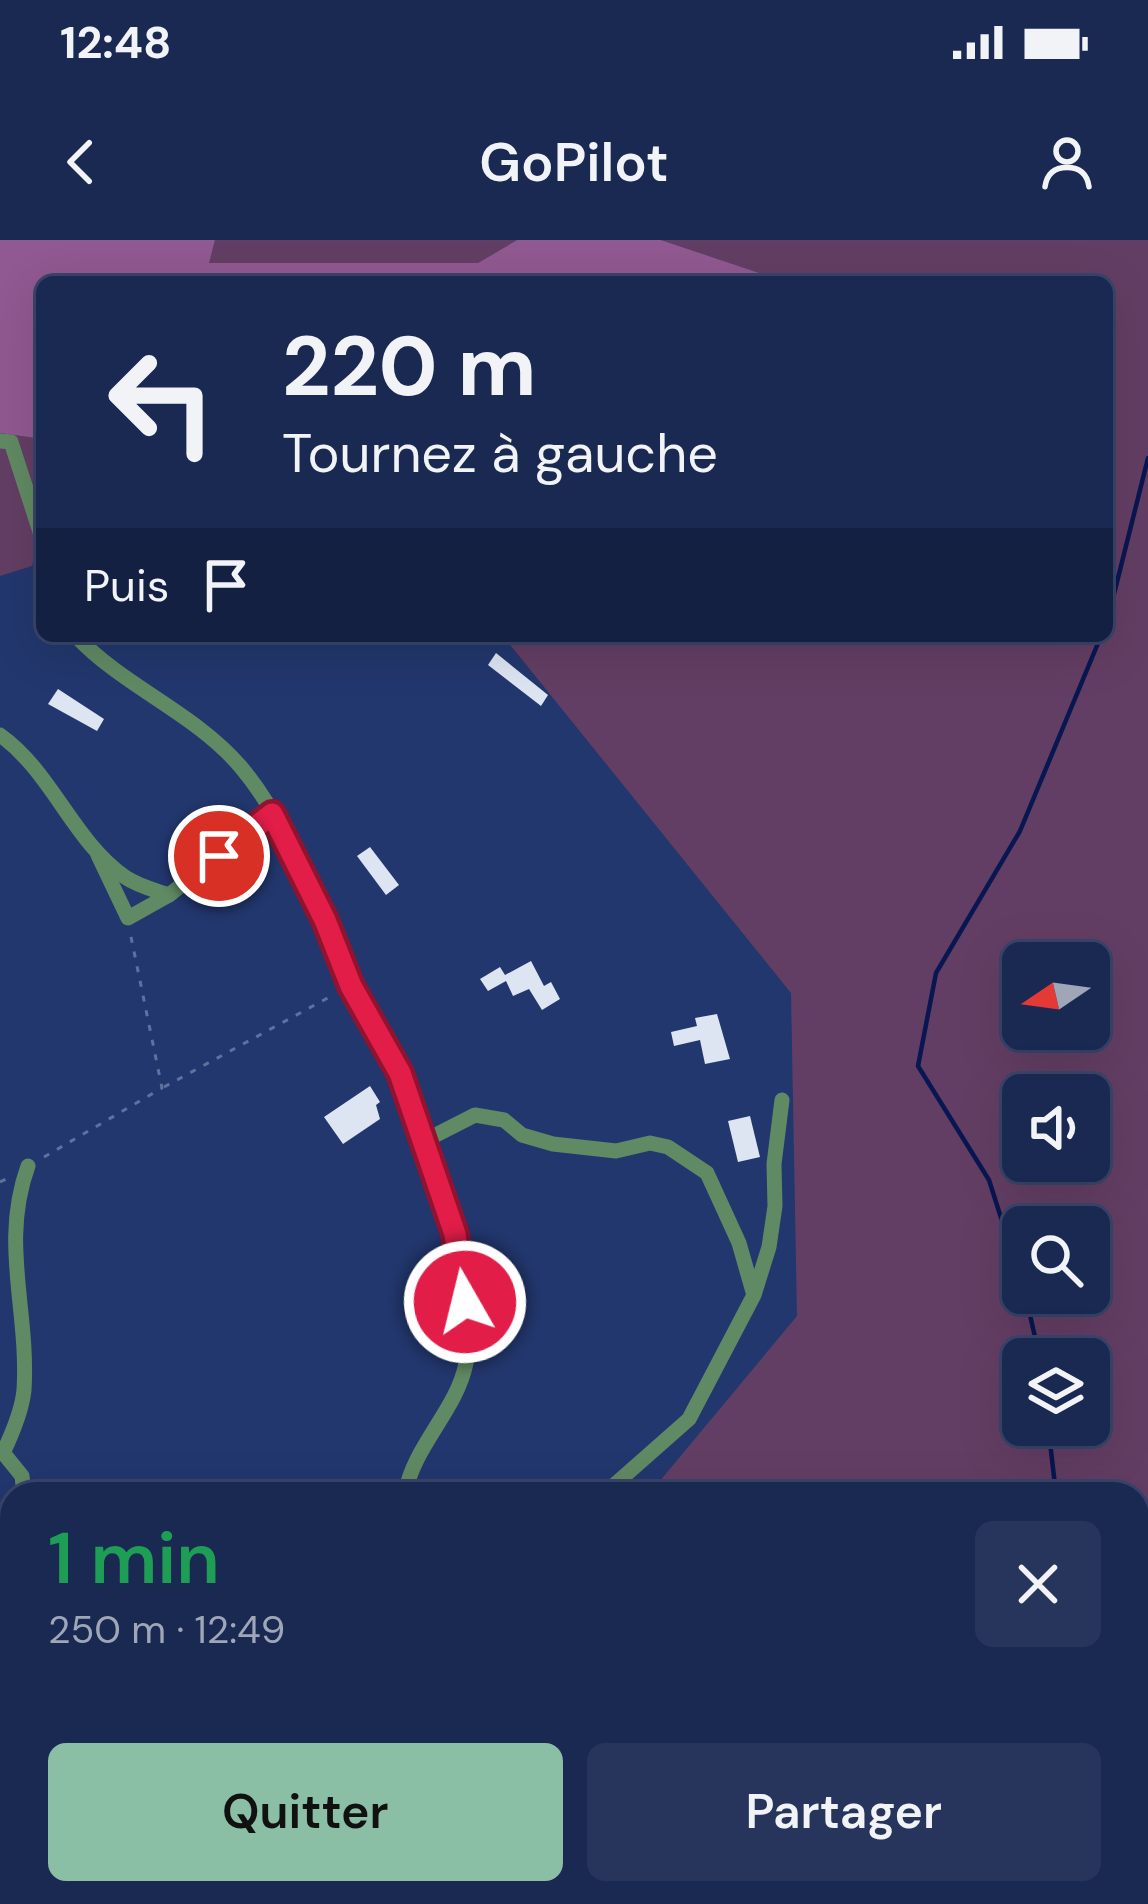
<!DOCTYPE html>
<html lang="fr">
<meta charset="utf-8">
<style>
body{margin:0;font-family:"DM Sans",sans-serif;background:#27355c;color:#f1f3f6;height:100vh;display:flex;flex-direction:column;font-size:45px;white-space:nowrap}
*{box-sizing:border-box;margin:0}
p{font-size:39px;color:#9fa6b8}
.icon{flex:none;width:66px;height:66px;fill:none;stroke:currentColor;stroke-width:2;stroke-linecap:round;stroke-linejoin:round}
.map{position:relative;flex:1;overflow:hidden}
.sheet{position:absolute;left:0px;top:1242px;width:1149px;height:423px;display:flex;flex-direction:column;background:#1a2952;border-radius:36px 36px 0 0;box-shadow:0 12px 48px #0002,0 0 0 3px #384569}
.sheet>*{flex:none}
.hud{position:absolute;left:36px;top:36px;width:1077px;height:366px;border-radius:18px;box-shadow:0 12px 48px #0002,0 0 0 3px #384569;background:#1a2952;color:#f1f3f6;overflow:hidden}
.needle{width:78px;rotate:257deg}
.controls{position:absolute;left:1002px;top:702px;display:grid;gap:24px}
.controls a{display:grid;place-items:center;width:108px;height:108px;border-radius:18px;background:#1a2952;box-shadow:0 12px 48px #0002,0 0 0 3px #384569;font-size:60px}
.pin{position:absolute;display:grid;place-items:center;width:102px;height:102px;color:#fff;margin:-51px;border:6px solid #fff;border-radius:50%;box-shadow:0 3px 12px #0007}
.me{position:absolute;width:132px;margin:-66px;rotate:352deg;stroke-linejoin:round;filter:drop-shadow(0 0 9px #0008)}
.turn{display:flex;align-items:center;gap:42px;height:252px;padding:0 48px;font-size:54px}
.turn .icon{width:156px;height:156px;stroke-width:2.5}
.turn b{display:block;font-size:84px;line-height:102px}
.then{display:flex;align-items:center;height:114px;padding:0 48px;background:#0003;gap:24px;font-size:45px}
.round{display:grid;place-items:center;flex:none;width:126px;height:126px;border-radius:18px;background:#27355c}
.overview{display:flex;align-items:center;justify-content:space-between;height:204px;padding:0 48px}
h1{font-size:72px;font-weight:600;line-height:90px;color:#1e9e55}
.cta{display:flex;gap:24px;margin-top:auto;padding:24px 48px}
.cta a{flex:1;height:138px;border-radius:18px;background:#8abfa5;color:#111;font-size:48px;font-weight:600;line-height:138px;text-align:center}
.cta a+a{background:#27355c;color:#f1f3f6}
.status{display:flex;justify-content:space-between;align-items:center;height:84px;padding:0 60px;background:#1a2952;direction:ltr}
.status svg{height:33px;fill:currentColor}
header{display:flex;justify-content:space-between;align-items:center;height:156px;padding:0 48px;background:#1a2952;font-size:54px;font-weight:600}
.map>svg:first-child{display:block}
.green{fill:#633e64;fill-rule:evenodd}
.forest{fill:#905991}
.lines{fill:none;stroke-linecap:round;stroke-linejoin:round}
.stream{stroke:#081751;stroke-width:4.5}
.building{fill:#dde4f2}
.path{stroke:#60719f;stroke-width:3;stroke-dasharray:6 9;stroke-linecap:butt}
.street{stroke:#608a63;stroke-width:15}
.route-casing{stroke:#92132f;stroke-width:30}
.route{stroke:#e11d48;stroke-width:21}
</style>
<div class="status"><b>12:48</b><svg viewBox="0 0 49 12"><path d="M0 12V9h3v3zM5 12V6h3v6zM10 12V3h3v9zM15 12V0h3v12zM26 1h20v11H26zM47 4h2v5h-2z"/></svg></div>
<header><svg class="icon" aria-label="back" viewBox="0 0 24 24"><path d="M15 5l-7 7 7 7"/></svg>GoPilot<svg class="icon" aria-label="person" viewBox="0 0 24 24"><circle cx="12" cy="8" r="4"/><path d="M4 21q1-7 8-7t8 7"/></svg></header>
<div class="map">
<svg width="1148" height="1664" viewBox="0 0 1148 1664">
<rect width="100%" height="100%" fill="#22376e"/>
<g class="green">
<polygon points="215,0 517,0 478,23 208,23"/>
<path d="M661 0H1148V1655L1142 1652 1132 1664H656L652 1653H1137V1254H649L797 1076 791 753 503 396H1107V42H786ZM1023 723H1089V789H1023ZM1023 855H1089V921H1023ZM1023 987H1089V1053H1023ZM1023 1119H1089V1185H1023Z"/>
<polygon points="0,193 42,199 42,283 32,326 0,336"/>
<polygon points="314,1653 465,1653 432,1664 310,1664"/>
</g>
<polygon class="forest" points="0,0 215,0 209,23 478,23 517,0 661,0 786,42 42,42 42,199 0,193"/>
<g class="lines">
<g class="stream">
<polyline points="1107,382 1148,218"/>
<polyline points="1023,1047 989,940 918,826 936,733 1020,591 1101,396"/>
<polyline points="1025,1053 1040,1119"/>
<polyline points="1048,1185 1056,1254"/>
<polyline points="1137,1374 1148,1383"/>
</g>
</g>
<g class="building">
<polygon points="496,413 548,455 541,466 488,425"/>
<polygon points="58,449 104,479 97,491 48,464"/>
<polygon points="370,607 399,645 386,655 357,616"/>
<polygon points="531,721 544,746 551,742 560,759 542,770 529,749 513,756 506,741 488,751 480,739 500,727 505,735"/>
<polygon points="717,774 730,819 705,824 700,800 674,806 671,792 697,786 695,778"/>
<polygon points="370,846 380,862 376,865 380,879 343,904 324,877"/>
<polygon points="750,876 760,917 738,922 728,881"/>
</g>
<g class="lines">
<g class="path">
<polyline points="164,847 335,754"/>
<polyline points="44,917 162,848 130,692"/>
<polyline points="0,942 10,937"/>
</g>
<g class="street">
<polyline points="0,201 11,202 42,298"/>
<path d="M76 396C124 447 193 472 240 526 293 588 315 672 350 745 365 775 385 802 400 832 414 859 420 889 429 918 448 983 479 1053 466 1123 457 1170 414 1205 405 1254"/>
<path d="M0 495C52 532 73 601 125 637 138 646 154 650 169 655"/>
<polyline points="98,615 128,678 169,655 272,574"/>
<polyline points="424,901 475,875 504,880 522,895 553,904 616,911 650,903 668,907 707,933 739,1003 753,1052"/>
<polyline points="0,1209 22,1236 24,1254"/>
<path d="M3 1213C12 1194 22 1171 24 1150 29 1070 0 1003 28 926"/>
<polyline points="604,1254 689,1179 754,1055 769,1007 775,966 774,924 782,860"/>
<polyline points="0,1450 6,1444 12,1418"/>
<polyline points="0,1573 12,1570"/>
</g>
</g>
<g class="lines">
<defs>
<polyline id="route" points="219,616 272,574 325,680 351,746 400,833 455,994 465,1062"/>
</defs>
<use href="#route" class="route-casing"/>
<use href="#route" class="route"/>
</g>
</svg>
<div class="controls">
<a><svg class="needle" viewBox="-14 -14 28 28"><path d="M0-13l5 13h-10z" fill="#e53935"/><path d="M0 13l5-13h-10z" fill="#9fa6b8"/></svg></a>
<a><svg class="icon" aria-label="sound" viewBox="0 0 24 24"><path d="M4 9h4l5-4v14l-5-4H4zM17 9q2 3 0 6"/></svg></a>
<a><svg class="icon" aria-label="search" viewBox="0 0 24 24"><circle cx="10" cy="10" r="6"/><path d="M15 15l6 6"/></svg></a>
<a><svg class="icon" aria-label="layers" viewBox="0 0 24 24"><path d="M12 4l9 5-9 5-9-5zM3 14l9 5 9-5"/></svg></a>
</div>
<div class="pin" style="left:219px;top:616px;background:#d93025"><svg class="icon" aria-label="arrive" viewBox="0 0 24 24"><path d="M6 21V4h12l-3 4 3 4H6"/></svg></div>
<svg class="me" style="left:465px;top:1062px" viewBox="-20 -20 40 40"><circle r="17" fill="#e11d48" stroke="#fff" stroke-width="3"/><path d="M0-11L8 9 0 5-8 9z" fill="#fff"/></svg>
<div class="hud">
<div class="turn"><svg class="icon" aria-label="left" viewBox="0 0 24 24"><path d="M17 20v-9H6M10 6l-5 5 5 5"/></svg><div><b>220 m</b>Tournez à gauche</div></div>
<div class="then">Puis<svg class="icon" aria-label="arrive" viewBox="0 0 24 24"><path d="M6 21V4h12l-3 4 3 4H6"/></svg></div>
</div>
<section class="sheet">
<div class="overview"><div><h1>1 min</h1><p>250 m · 12:49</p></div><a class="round"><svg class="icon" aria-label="close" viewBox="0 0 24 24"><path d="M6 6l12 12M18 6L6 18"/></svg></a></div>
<div class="cta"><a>Quitter</a><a>Partager</a></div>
</section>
</div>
